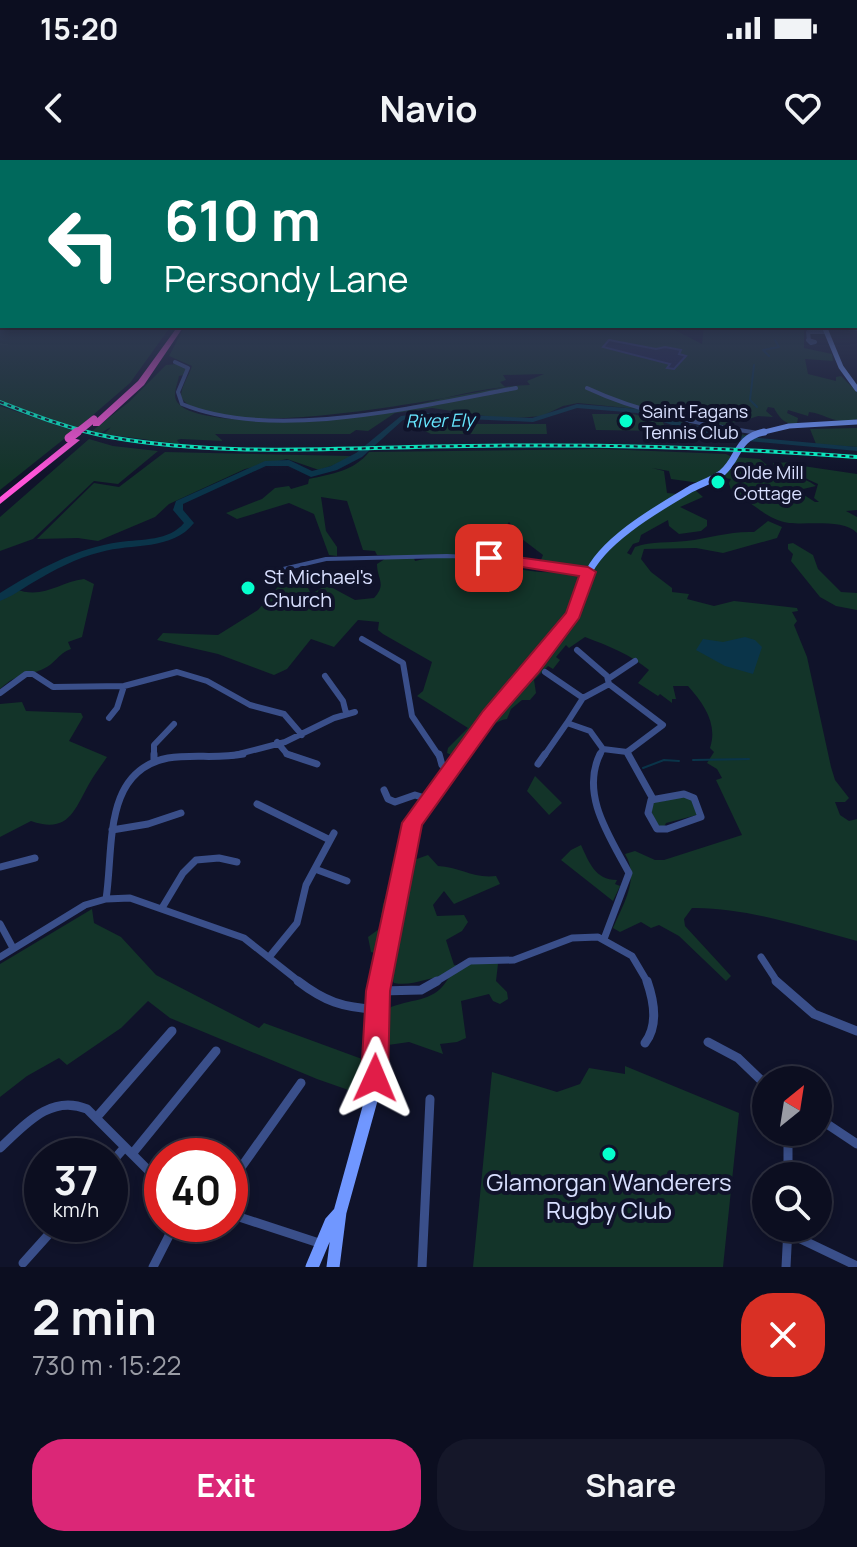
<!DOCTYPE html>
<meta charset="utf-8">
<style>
:root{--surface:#0c0e20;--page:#151729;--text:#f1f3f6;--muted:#9a9ca5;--line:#2c2e3e;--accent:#db2777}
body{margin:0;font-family:Manrope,sans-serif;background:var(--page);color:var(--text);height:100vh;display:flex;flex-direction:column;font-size:30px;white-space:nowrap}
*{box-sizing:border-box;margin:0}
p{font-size:26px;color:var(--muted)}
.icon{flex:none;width:44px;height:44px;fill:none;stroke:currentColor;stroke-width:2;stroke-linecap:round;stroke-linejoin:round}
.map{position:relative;height:1107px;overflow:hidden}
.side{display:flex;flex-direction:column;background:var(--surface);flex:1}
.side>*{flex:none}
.guide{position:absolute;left:0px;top:0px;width:858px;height:168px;box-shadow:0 4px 12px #0003,0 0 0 2px var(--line);background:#00695c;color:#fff;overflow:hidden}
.needle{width:52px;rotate:30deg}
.controls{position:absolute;left:752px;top:906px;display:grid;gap:16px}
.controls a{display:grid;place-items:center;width:80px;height:80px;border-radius:50%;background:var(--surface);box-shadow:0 4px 12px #0003,0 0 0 2px var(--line);font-size:40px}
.speed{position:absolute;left:24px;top:978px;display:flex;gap:16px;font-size:40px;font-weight:700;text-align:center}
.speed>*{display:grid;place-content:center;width:104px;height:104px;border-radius:50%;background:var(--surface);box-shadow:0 4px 12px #0003,0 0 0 2px var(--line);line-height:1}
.speed small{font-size:20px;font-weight:400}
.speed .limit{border:12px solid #d22;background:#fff;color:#111}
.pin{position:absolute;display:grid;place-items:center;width:68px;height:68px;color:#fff;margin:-34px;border-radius:16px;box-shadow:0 4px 12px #0006}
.me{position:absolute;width:88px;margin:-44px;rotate:1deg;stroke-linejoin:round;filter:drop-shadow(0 0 6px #0008)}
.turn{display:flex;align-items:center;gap:28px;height:168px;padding:0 32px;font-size:36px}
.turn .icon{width:104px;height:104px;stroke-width:2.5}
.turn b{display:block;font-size:56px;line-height:68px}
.round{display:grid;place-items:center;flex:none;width:84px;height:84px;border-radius:32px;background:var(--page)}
.overview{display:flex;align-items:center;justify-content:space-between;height:136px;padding:0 32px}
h1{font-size:48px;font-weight:700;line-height:60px}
.button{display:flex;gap:16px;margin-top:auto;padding:16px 32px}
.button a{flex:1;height:92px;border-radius:32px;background:var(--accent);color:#fff;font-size:32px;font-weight:700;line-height:92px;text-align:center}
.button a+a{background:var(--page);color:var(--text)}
.status{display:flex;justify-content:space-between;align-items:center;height:56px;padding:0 40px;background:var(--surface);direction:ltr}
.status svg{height:22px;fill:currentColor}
header{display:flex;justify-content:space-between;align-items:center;height:104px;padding:0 32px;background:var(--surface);font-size:36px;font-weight:700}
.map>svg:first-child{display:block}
.green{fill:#133429;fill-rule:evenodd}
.water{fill:#0a3449}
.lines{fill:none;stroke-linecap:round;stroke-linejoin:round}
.stream{stroke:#0a3449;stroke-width:2}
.river{fill:#0a3449;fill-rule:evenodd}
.building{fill:#1c204b;stroke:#2d3578;stroke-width:2}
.street-far3{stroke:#3a4f8a;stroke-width:4}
.street-far2{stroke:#3a4f8a;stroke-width:6}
.street-far1{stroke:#3a4f8a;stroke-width:7}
.street{stroke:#3a4f8a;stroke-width:9}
.secondary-far4{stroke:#7097ff;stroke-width:5}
.secondary-far3{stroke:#7097ff;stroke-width:7}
.secondary-far2{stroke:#7097ff;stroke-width:8}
.secondary-far1{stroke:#7097ff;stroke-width:11}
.secondary{stroke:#7097ff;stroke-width:13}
.highway{fill:#ff54d9;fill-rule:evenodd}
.rail-casing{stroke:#05ffcd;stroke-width:4}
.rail{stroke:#10132a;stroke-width:2;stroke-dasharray:4;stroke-linecap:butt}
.highway-bridge-far1{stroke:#ff54d9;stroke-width:7}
.highway-bridge{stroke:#ff54d9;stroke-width:9}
.route{fill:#e11d48;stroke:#92132f;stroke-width:2}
.poi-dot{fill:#05ffcd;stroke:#10132a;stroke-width:3}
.labels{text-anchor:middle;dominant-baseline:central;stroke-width:8;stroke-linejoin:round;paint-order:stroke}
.far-poi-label{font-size:18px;fill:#d9e0ff;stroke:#10132a;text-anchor:start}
.far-water-label{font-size:18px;font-style:italic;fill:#67e6ff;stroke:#10132a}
.poi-label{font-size:20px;fill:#d9e0ff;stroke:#10132a;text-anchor:start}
.near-poi-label{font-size:24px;fill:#d9e0ff;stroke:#10132a}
</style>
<div class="status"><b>15:20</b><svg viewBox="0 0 49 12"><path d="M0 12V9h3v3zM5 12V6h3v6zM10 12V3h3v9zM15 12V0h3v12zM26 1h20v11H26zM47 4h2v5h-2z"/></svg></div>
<header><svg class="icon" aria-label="back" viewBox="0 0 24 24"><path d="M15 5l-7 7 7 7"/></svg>Navio<svg class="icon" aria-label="heart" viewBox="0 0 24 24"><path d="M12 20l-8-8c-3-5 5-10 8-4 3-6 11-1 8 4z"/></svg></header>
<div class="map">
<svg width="857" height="1107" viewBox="0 0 857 1107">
<rect width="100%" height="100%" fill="#10132a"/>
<path class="green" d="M 0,159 L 2,166 L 171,166 L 130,223 L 78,268 L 34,255 L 0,241 Z
M 185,166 L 667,166 L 702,184 L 704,167 L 804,166 L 804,188 L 832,194 L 833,201 L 805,199 L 808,214 L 836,221 L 836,217 L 841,216 L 857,232 L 857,259 C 837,266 826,254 809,252 L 808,256 L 788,250 L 787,253 L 798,258 L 797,264 C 784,265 779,257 774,248 L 768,247 L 766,251 L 773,257 L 758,256 L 749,259 L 744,257 L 747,251 L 722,245 L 745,261 L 729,263 L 728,271 L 749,276 L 746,278 L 715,273 L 714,269 L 686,261 L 694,267 L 680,266 L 658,254 L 637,249 L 578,243 L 563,246 L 542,256 L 505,259 L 432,248 L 395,253 L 368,271 L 356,270 L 350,274 L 215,274 L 223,281 L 181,279 L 177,280 L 180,284 L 104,274 L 111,267 L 101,273 L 92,271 L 129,242 L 166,205 L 177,204 L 187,208 L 184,215 L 179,216 C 178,223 173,233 176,240 C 189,270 337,260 367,255 C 421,246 476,226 530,225 L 527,221 L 544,214 L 503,215 L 506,220 L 500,222 L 505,227 C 454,236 210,287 181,237 C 181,226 189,216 192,206 L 169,196 Z
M 0,246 L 74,271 L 0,330 Z
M 592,254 L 633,254 L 663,262 L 666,271 L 596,270 Z
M 462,264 L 546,264 L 547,274 L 431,274 L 423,270 L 427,267 Z
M 857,268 L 857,287 L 816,284 L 810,269 Z
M 89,279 L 113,286 L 158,291 L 118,324 L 94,321 L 33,379 L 0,391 L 0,357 Z
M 603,289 L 726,294 L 730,296 L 730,310 L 735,297 L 760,299 L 769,307 L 754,307 L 738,302 L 736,309 L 743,313 C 764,306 798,313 816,326 L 803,329 L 801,333 L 815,342 L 819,342 L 814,338 L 818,324 L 805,318 L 806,314 L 774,308 L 773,303 L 794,302 L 796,305 L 857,314 L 857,350 L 846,351 L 857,357 L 857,373 C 844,359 808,365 789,363 C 763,359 752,339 732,334 L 729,323 L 731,319 L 721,317 L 700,323 L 671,319 L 669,311 L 652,308 L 664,311 L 667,333 L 678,334 L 694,329 L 703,337 L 680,347 L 707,360 L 707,366 L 701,371 L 679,374 L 669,366 L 668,360 L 641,375 L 639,382 L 633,384 L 627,393 L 631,395 L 635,387 C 652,381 669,383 686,381 C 710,378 730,371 754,372 L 768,361 L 782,367 L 777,378 L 723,393 L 696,388 L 644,389 L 641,399 L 651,412 L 672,428 L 672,432 L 689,434 L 687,439 L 714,446 L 734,441 L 797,448 L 798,451 L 792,452 L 797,461 L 794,465 L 807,497 L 831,607 L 835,620 L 849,638 L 845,642 L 835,642 L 840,655 L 849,661 L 857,659 L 857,781 C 803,767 745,747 692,748 L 684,759 L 685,766 L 731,816 L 726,821 L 679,776 L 659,765 L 651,768 L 641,762 L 620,772 L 613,768 C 623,744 640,719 625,694 L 635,691 L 655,700 L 664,700 L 742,675 L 716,620 L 722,618 L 717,609 L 707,603 L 714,592 L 710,588 C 718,564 704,544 688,526 L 673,526 L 676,539 L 672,539 L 672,543 L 660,534 L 658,536 L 638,523 L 649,510 C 631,495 609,486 585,477 L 569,488 L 566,485 L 556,497 L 560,500 L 553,509 L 548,506 L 534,520 L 536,533 L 530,540 L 522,540 L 511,549 L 507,559 C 485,562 479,591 456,597 L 447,593 L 448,588 L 468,568 L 417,536 L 423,531 L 432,502 L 383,474 L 378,470 L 379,462 L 358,460 L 334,487 L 311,479 L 287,509 L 274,515 L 218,494 L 157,480 L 163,473 L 218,475 L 258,450 L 288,415 L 308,428 L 311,434 L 327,425 L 355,440 L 374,438 C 387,424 377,419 377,404 L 391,395 L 377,395 L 375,391 L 363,390 L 347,341 L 321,337 L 326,371 L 337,387 L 337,396 L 329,395 L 314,354 L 289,343 L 237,359 L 226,353 L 262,339 L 275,328 L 289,326 L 291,329 L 308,324 L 309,319 C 332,314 354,311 369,292 ZM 509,362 L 522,379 L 543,395 L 538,407 L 567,411 C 519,419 466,388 415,401 L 413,395 L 483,397 Z
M 165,292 L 351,296 L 343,302 L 319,310 L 287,299 L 245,309 L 169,344 L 155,357 L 98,381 L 78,378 L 37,379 L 94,323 L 119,327 Z
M 793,383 L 813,395 L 818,409 L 841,432 L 857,433 L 857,450 L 836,446 L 820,437 L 791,401 L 793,394 L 788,389 L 788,384 Z
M 84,419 L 94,424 L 82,477 L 68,482 L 71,489 C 57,494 56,504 41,510 C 21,518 19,512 0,529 L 0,438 L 15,429 C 43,440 59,422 84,419 Z
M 22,542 L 26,551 L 81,553 L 83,557 L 69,581 L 107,597 C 101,606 94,615 89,624 C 74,651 68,674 31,661 L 0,677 L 0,544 Z
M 535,616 L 562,643 L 549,655 L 527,631 Z
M 686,636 L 692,639 L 697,655 L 666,663 L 664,667 L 656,665 L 651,650 L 653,643 Z
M 581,685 C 589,702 595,720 617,720 L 615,724 L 620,726 L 613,741 L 561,700 L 571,690 Z
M 428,695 L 438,706 C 460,707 474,719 496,716 L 500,724 L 454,744 L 444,731 L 433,745 L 437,756 L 464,755 L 468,762 L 462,771 L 446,780 L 454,805 L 465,806 L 490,797 L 498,804 L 496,821 L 507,832 L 508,839 L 500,844 L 493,841 L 489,834 L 461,841 L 466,878 L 457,882 L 440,884 L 443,894 L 409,882 L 381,886 L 381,863 L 391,847 C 415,838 436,842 449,817 C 430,815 415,827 394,823 L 386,810 L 386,796 L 371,792 L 368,777 L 379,769 L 383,744 L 397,706 Z
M 92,749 L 94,763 L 121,777 L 156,815 L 259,868 L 264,863 L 362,899 L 365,859 L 368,868 L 367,909 L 362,910 L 367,911 L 360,945 L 355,947 L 357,933 L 317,919 L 170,858 L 148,841 L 121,868 L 67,905 L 59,898 L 27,916 L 0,937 L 0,804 Z
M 625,906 L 739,953 L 723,1107 L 473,1107 L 492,912 L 557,932 L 580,924 L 589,908 L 625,914 Z"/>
<path class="water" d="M 745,477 L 755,480 L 762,487 L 753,514 L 725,506 L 696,490 L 703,479 L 723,482 Z"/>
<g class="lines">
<path class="stream" d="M 769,196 L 763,190 L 779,187 L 775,180
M 754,205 L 750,240 L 757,247
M 693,600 L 749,599
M 643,608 L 664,600 L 679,601"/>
<path class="river" d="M 577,244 L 638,249 L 686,264 L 748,277 L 857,287 L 857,291 L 748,281 L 681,268 L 637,253 L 577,248 L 533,262 L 424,257 L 403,260 L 362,297 L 337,310 L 311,317 L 288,306 L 266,306 L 183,344 L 183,350 L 194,363 C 172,391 132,383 101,392 C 76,398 54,410 32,423 C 22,429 11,437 0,441 L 0,433 C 37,410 76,388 120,382 C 142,379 169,381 184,363 L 173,350 L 176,341 L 265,301 L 289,300 L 312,311 L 331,306 L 356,293 L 401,256 L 424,253 L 532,258 Z"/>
</g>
<path class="building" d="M 609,180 L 656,189 L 665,187 L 681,190 L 679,194 L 686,196 L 674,209 L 667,208 L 670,204 L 603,187 Z"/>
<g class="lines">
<path class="street-far3" d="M 853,166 L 857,169
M 808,180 L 815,182 L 811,183 Z
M 809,180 L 808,172 L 827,172
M 175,202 L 188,208 L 178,232 L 182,244 C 273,282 420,246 516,228
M 587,228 C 640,253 700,264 758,273
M 279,410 L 326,399 L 447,396 L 491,398 L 588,412"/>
<path class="street-far2" d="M 362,479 L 403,503 L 412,556 L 439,596
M 577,490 L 607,516 L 609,524
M 545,512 L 583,538
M 325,516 L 343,541 L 346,553
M 608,519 L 635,501
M 609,524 L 663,565 L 627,592 L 603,589 L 590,571 L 567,563 L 583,538 Z
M 0,533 L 26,514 L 33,514 L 53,527 L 124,526 L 177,512 L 207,521 L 250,545 L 284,554 L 302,575
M 109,558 L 117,548 L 124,526
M 277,582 L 287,594 L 293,596
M 627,592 L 629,596
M 154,596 L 154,585 L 174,564
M 231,596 L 285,582 L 334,558 L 355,552
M 544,596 L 567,563
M 599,596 L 603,589"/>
<path class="street-far1" d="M 154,594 L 154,601
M 287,594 L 317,604
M 439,594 L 442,605 L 449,610
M 600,594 C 580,635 610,677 629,713 L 604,779
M 628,594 L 653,639
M 538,604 L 545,594
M 384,630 L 388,639 L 395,642 L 415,635 L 428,639
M 684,634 L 694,638 L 701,657 L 667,669 L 657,669 L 648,653 L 651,640 Z
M 257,644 L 330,680
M 112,670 L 148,664 L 181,653
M 0,707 L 35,698
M 315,709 L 347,721
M 106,739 C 114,688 102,611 168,598 C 193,594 218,599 243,594
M 162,748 L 183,713 L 196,700 L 219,698 L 237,702
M 0,764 L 13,788
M 270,796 L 297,763 L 306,725 L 334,673
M 0,797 L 85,745 L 106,739 L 130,738 L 244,778 L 301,823
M 761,797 L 778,823
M 434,823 L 470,801 L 514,800 L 572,778 L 598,777 L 632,796 L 648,823"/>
<path class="street" d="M 298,821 C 324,841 343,848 376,849
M 776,821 L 814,854 L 857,871
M 381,831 L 421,830 L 437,821
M 708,882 L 738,898 L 766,925
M 645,883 C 659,865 654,841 647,821
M 96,958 L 172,871
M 818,958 L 857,984
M 788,972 L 788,1016
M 0,988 C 25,965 50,934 87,949 L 162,1024
M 132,994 L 216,891
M 110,1004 L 125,987
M 230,1023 L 301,923
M 230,1054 L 322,1084
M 788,1073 L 857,1106
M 23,1103 L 58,1064
M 153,1107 L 175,1064
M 422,1107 L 430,939
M 786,1107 L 788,1068"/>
<path class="secondary-far4" d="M 824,166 L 841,207 L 857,229
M 756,274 L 789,266 L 857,262"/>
<path class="secondary-far3" d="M 587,416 C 601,381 657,349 689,330 C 700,324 713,320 722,313 C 740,298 735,278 764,272"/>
<path class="secondary-far2" d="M 461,596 L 573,455 L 587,414"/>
<path class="secondary-far1" d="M 380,823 L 409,674 L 416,657 L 462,594"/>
<path class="secondary" d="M 312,1107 L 331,1062 L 340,1052
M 333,1107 L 340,1052 L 373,933 L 380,821"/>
<path class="highway" d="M 178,166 L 184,166 L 144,225 L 99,266 L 93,266 L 93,262 L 138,221 Z
M 73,278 L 80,280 L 0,344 L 0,337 Z"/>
<defs>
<path id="rail" d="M 0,242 C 36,256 72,270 110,277 C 228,298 349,287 468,286 C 598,284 727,287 857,297"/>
</defs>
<use href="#rail" class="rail-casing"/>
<use href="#rail" class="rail"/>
<path class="highway-bridge-far1" d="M 75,274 L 94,259"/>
<path class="highway-bridge" d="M 69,278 L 77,272"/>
</g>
<linearGradient id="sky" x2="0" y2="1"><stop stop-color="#090a17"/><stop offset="0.51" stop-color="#313955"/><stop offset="1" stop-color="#313955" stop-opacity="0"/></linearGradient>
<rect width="857" height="314" fill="url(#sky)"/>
<path class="route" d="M 489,393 L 588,407 L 596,412 L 579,458 L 538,513 L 496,561 L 422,665 L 390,831 L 388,918 L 384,927 L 375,931 L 365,927 L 361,918 L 366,831 L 402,663 L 483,551 L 566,453 L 579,416 L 484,401 L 484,395 Z"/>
<g class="poi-dot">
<circle cx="626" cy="261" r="8"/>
<circle cx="718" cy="322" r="8"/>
<circle cx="248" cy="428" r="8"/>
<circle cx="609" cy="994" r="8"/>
</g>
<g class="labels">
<g class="far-poi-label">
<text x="642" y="251">Saint Fagans<tspan x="642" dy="21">Tennis Club</tspan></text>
<text x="734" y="312">Olde Mill<tspan x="734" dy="21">Cottage</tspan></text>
</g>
<g class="far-water-label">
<text transform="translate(440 260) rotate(-1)">River Ely</text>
</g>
<g class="poi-label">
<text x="264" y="416">St Michael's<tspan x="264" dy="23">Church</tspan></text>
</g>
<g class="near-poi-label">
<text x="609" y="1021">Glamorgan Wanderers<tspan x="609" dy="28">Rugby Club</tspan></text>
</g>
</g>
</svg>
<div class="controls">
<a><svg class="needle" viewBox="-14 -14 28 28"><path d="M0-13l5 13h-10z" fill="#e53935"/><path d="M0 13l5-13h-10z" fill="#9a9ca5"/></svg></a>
<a><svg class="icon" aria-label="search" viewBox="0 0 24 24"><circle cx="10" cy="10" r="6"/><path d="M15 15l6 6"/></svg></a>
</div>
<div class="speed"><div>37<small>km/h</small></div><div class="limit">40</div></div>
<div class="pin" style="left:489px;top:398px;background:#d93025"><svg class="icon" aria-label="arrive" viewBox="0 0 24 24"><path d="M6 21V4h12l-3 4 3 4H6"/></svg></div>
<svg class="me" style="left:375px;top:918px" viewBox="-20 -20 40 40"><path d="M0-17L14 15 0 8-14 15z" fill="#e11d48" stroke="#fff" stroke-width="4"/></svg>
<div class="guide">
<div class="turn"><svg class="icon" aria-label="left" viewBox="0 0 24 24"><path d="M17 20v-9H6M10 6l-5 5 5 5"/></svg><div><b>610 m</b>Persondy Lane</div></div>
</div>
</div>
<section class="side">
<div class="overview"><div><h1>2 min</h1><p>730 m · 15:22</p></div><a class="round" style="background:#d93025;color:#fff"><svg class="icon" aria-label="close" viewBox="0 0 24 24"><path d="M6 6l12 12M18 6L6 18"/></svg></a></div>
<div class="button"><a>Exit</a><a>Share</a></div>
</section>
